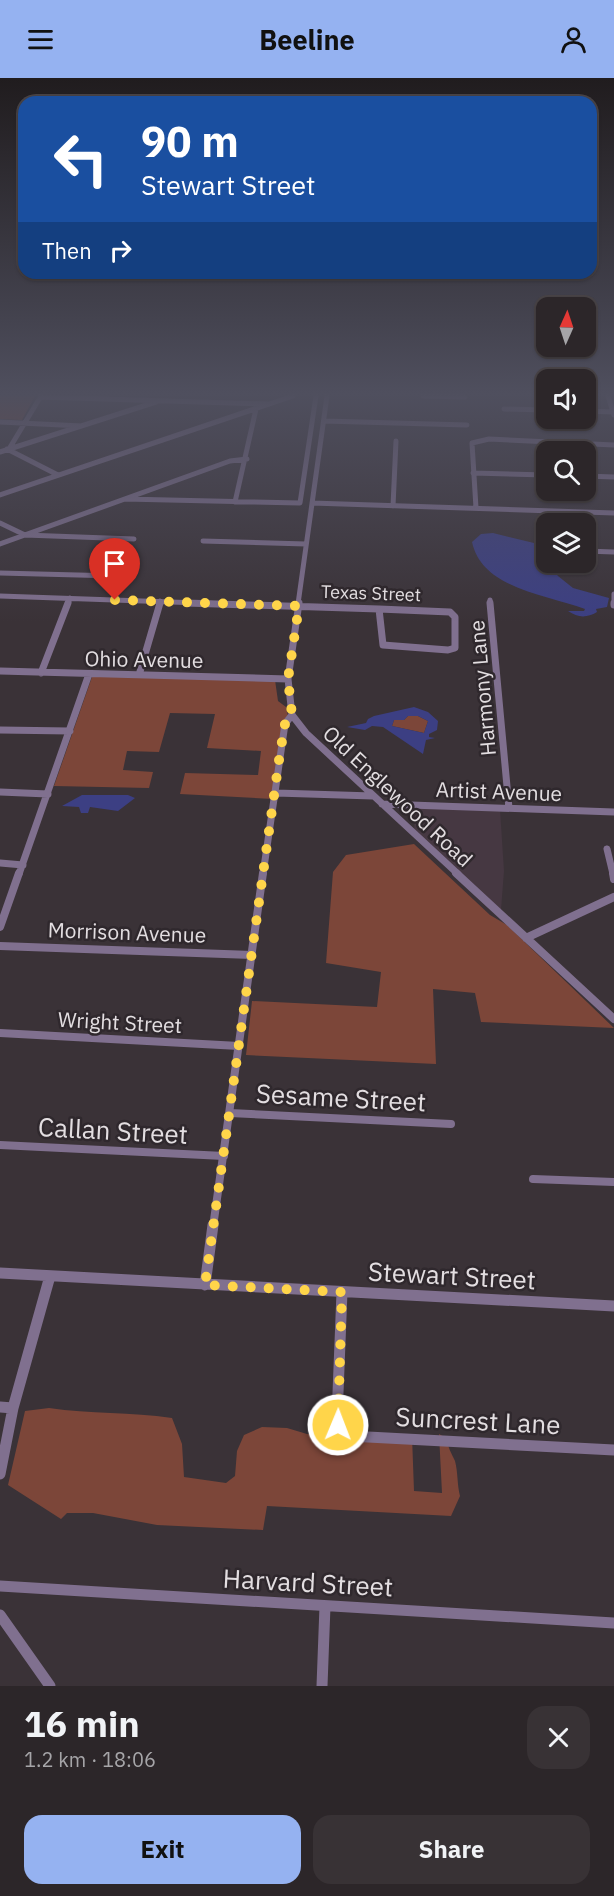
<!DOCTYPE html>
<meta charset="utf-8">
<style>
:root{--surface:#2c2629;--page:#383235;--text:#f1f3f6;--muted:#a6a5a8;--line:#484346;--accent:#95b2f1}
body{margin:0;font-family:"IBM Plex Sans",sans-serif;background:var(--page);color:var(--text);height:100vh;display:flex;flex-direction:column;font-size:22px;white-space:nowrap}
*{box-sizing:border-box;margin:0}
p{font-size:20px;color:var(--muted)}
.icon{flex:none;width:33px;height:33px;fill:none;stroke:currentColor;stroke-width:2;stroke-linecap:round;stroke-linejoin:round}
.map{position:relative;height:1608px;overflow:hidden}
.side{display:flex;flex-direction:column;background:var(--surface);flex:1}
.side>*{flex:none}
.guide{position:absolute;left:18px;top:18px;width:579px;height:183px;border-radius:18px;box-shadow:0 2px 4px #0004,0 0 0 2px var(--line);background:#1a4fa0;color:#fff;overflow:hidden}
.needle{width:39px;rotate:3deg}
.buttons{position:absolute;left:536px;top:219px;display:grid;gap:12px}
.buttons a{display:grid;place-items:center;width:60px;height:60px;border-radius:12px;background:var(--surface);box-shadow:0 2px 4px #0004,0 0 0 2px var(--line);font-size:30px}
.pin{position:absolute;display:grid;place-items:center;width:51px;height:51px;color:#fff;margin:-62px -26px;border-radius:50% 50% 50% 0;rotate:-45deg;box-shadow:0 0 6px #0007}
.pin .icon{rotate:45deg}
.me{position:absolute;width:66px;margin:-33px;rotate:1deg;stroke-linejoin:round;filter:drop-shadow(0 0 4px #0008)}
.turn{display:flex;align-items:center;gap:21px;height:126px;padding:0 24px;font-size:27px}
.turn .icon{width:78px;height:78px;stroke-width:2.5}
.turn b{display:block;font-size:42px;line-height:51px}
.then{display:flex;align-items:center;height:57px;padding:0 24px;background:#0003;gap:12px;font-size:22px}
.round{display:grid;place-items:center;flex:none;width:63px;height:63px;border-radius:18px;background:var(--page)}
.summary{display:flex;align-items:center;justify-content:space-between;height:102px;padding:0 24px}
h1{font-size:36px;font-weight:700;line-height:45px}
.button{display:flex;gap:12px;margin-top:auto;padding:12px 24px}
.button a{flex:1;height:69px;border-radius:18px;background:var(--accent);color:#111;font-size:24px;font-weight:700;line-height:69px;text-align:center}
.button a+a{background:var(--page);color:var(--text)}
header{display:flex;justify-content:space-between;align-items:center;height:78px;padding:0 24px;background:var(--accent);color:#111;font-size:27px;font-weight:700}
.map>svg:first-child{display:block}
.built{fill:#463842}
.green{fill:#7c4639}
.water{fill:#3c3f83;fill-rule:evenodd}
.lines{fill:none;stroke-linecap:round;stroke-linejoin:round}
.minor-far3{stroke:#80708f;stroke-width:5}
.minor-far2{stroke:#80708f;stroke-width:7}
.minor-far1{stroke:#80708f;stroke-width:8}
.minor{stroke:#80708f;stroke-width:11}
.route{stroke:#ffd54a;stroke-width:10;stroke-dasharray:0 18}
.labels{text-anchor:middle;dominant-baseline:central;stroke-width:5;stroke-linejoin:round;paint-order:stroke}
.far-street-label{font-size:18px;fill:#e3dee1;stroke:#2f282d}
.street-label{font-size:21px;fill:#e3dee1;stroke:#2f282d}
.near-street-label{font-size:26px;fill:#e3dee1;stroke:#2f282d}
</style>
<header><svg class="icon" aria-label="menu" viewBox="0 0 24 24"><path d="M4 6h16M4 12h16M4 18h16"/></svg>Beeline<svg class="icon" aria-label="person" viewBox="0 0 24 24"><circle cx="12" cy="8" r="4"/><path d="M4 21q1-7 8-7t8 7"/></svg></header>
<div class="map">
<svg width="614" height="1608" viewBox="0 0 614 1608">
<rect width="100%" height="100%" fill="#3a3237"/>
<path class="built" d="M 416,728 L 500,731 L 504,793 L 501,832 L 414,752 Z"/>
<path class="green" d="M 0,318 L 35,318 L 22,342 L 0,341 Z
M 96,595 L 275,602 L 278,623 L 286,629 L 288,638 L 273,721 L 180,716 L 185,695 L 258,697 L 261,673 L 207,670 L 215,636 L 170,635 L 159,674 L 127,673 L 123,692 L 153,694 L 149,710 L 54,708 L 92,599 Z
M 408,638 L 418,638 L 428,643 L 424,655 L 392,648 L 394,642 L 404,642 Z
M 414,766 L 490,837 L 507,847 L 614,950 L 481,944 L 475,915 L 433,911 L 436,986 L 246,977 L 252,923 L 377,929 L 381,894 L 326,885 L 333,794 L 346,777 Z
M 49,1330 C 90,1336 131,1334 172,1340 L 182,1366 L 184,1399 L 226,1405 L 235,1398 L 237,1373 L 244,1357 L 262,1349 L 287,1350 L 307,1356 L 412,1358 L 414,1413 L 442,1415 L 439,1356 L 446,1360 C 448,1369 451,1375 455,1383 C 458,1394 457,1407 460,1418 L 451,1438 L 267,1428 L 263,1452 L 157,1447 L 93,1435 L 67,1435 L 61,1441 L 8,1407 L 25,1333 Z"/>
<path class="water" d="M 493,455 L 534,465 L 542,473 L 546,484 L 558,498 L 573,510 L 609,520 L 607,529 L 596,531 L 597,534 C 587,540 578,540 568,533 L 584,533 L 585,531 C 547,517 482,511 472,464 L 481,456 Z
M 414,629 L 428,634 L 438,643 L 437,652 L 429,656 L 429,659 L 435,660 L 426,662 L 423,676 L 383,649 L 372,648 L 365,652 L 347,649 L 366,645 L 368,641 L 374,638 ZM 408,638 L 418,638 L 428,643 L 424,655 L 392,648 L 394,642 L 404,642 Z
M 82,717 L 128,717 L 135,720 L 118,733 L 90,729 L 88,735 L 81,735 L 79,729 L 62,728 Z"/>
<g class="lines">
<path class="minor-far3" d="M 423,318 L 465,319
M 608,318 L 614,337
M 40,319 L 268,326
M 504,331 L 546,332
M 585,333 L 614,334
M 324,343 L 467,347
M 0,344 L 82,348
M 7,371 L 58,397
M 9,371 L 41,318
M 0,374 L 156,324
M 473,395 L 546,397
M 585,398 L 614,399
M 0,417 L 293,318
M 125,421 L 300,425 L 316,318
M 235,424 L 256,331
M 312,425 L 614,435
M 393,428 L 396,363
M 476,430 L 472,365 L 489,361 L 614,367
M 0,445 L 25,457 L 134,461
M 203,463 L 306,466
M 0,466 L 230,383 L 247,381
M 585,473 L 614,474
M 0,495 L 117,498
M 614,516 L 614,526
M 0,518 L 228,526
M 490,522 L 490,526
M 68,526 L 70,520
M 159,526 L 160,523
M 298,526 L 327,318"/>
<path class="minor-far2" d="M 186,525 L 379,531
M 299,525 L 288,601 L 292,637 L 306,655 L 458,796
M 490,525 L 509,730
M 614,525 L 614,527
M 379,531 L 450,534 L 455,539 L 455,570 L 448,572 L 383,567 Z
M 0,593 L 288,601
M 41,595 L 68,525
M 139,597 L 160,525
M 0,652 L 70,653
M 0,714 L 48,716
M 276,715 L 373,718
M 382,726 L 614,734
M 607,771 L 613,796
M 0,785 L 23,787
M 19,796 L 89,596
M 263,796 L 285,646 L 292,637"/>
<path class="minor-far1" d="M 456,795 L 614,941
M 613,795 L 614,801
M 0,849 L 19,795
M 526,860 L 614,819
M 0,868 L 252,877
M 0,955 L 239,968
M 230,1035 L 451,1046
M 0,1067 L 224,1078
M 533,1101 L 614,1104
M 213,1149 L 263,795"/>
<path class="minor" d="M 0,1195 L 614,1228
M 205,1207 L 213,1147
M 342,1214 L 337,1340 L 341,1353 L 349,1358 L 614,1372
M 0,1329 L 13,1330
M 0,1396 L 13,1330 L 50,1198
M 0,1508 L 614,1545
M 0,1537 L 50,1608
M 322,1608 L 325,1528"/>
</g>
<linearGradient id="sky" x2="0" y2="1"><stop stop-color="#201c1e"/><stop offset="0.58" stop-color="#4f4f5e"/><stop offset="1" stop-color="#4f4f5e" stop-opacity="0"/></linearGradient>
<rect width="614" height="544" fill="url(#sky)"/>
<g class="lines">
<path class="route" d="M 115,522 L 299,528 L 288,601 L 292,637 L 285,646 L 280,675 L 205,1207 L 342,1214 L 338,1347"/>
</g>
<g class="labels">
<g class="far-street-label">
<text transform="translate(371 515) rotate(2)">Texas Street</text>
</g>
<g class="street-label">
<text transform="translate(144 581) rotate(1)">Ohio Avenue</text>
<text transform="translate(482 610) rotate(-95)">Harmony Lane</text>
<text transform="translate(499 713) rotate(2)">Artist Avenue</text>
<text transform="translate(398 718) rotate(43)">Old Englewood Road</text>
<text transform="translate(127 854) rotate(2)">Morrison Avenue</text>
<text transform="translate(120 944) rotate(3)">Wright Street</text>
</g>
<g class="near-street-label">
<text transform="translate(341 1019) rotate(3)">Sesame Street</text>
<text transform="translate(113 1052) rotate(3)">Callan Street</text>
<text transform="translate(452 1197) rotate(3)">Stewart Street</text>
<text transform="translate(478 1342) rotate(3)">Suncrest Lane</text>
<text transform="translate(308 1504) rotate(3)">Harvard Street</text>
</g>
</g>
</svg>
<div class="buttons">
<a><svg class="needle" viewBox="-14 -14 28 28"><path d="M0-13l5 13h-10z" fill="#e53935"/><path d="M0 13l5-13h-10z" fill="#a6a5a8"/></svg></a>
<a><svg class="icon" aria-label="sound" viewBox="0 0 24 24"><path d="M4 9h4l5-4v14l-5-4H4zM17 9q2 3 0 6"/></svg></a>
<a><svg class="icon" aria-label="search" viewBox="0 0 24 24"><circle cx="10" cy="10" r="6"/><path d="M15 15l6 6"/></svg></a>
<a><svg class="icon" aria-label="layers" viewBox="0 0 24 24"><path d="M12 4l9 5-9 5-9-5zM3 14l9 5 9-5"/></svg></a>
</div>
<div class="pin" style="left:115px;top:522px;background:#d93025"><svg class="icon" aria-label="arrive" viewBox="0 0 24 24"><path d="M6 21V4h12l-3 4 3 4H6"/></svg></div>
<svg class="me" style="left:338px;top:1347px" viewBox="-20 -20 40 40"><circle r="17" fill="#ffd54a" stroke="#fff" stroke-width="3"/><path d="M0-11L8 9 0 5-8 9z" fill="#fff"/></svg>
<div class="guide">
<div class="turn"><svg class="icon" aria-label="left" viewBox="0 0 24 24"><path d="M17 20v-9H6M10 6l-5 5 5 5"/></svg><div><b>90 m</b>Stewart Street</div></div>
<div class="then">Then<svg class="icon" aria-label="right" viewBox="0 0 24 24"><path d="M7 20v-9h11M14 6l5 5-5 5"/></svg></div>
</div>
</div>
<section class="side">
<div class="summary"><div><h1>16 min</h1><p>1.2 km · 18:06</p></div><a class="round"><svg class="icon" aria-label="close" viewBox="0 0 24 24"><path d="M6 6l12 12M18 6L6 18"/></svg></a></div>
<div class="button"><a>Exit</a><a>Share</a></div>
</section>
